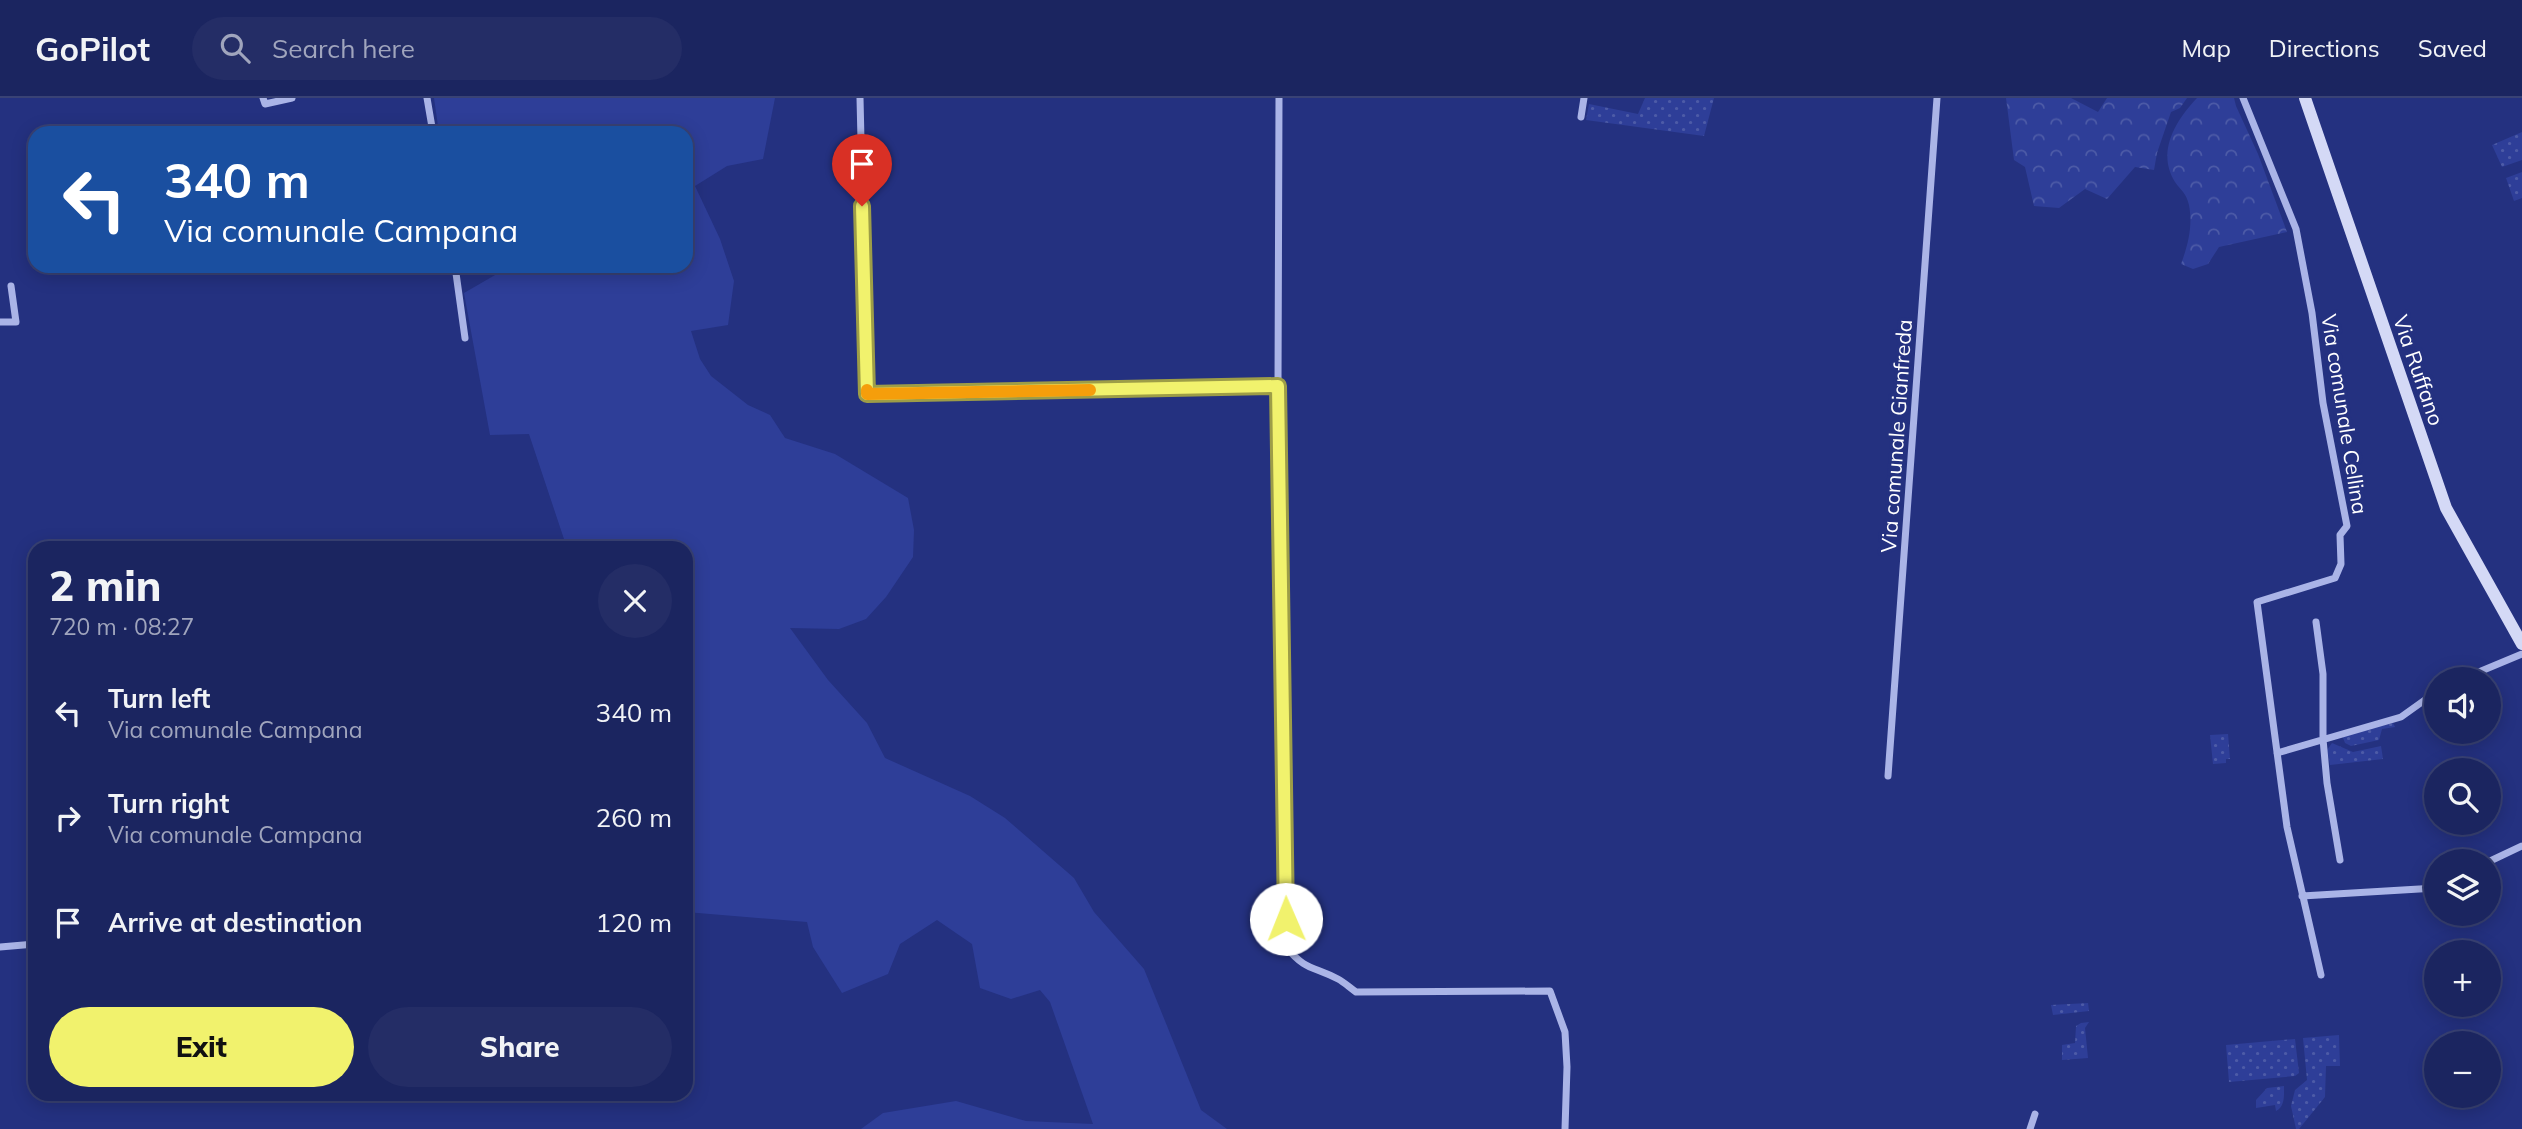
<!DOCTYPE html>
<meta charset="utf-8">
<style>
:root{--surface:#1b2560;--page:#242d66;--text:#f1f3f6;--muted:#a0a5bd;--line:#394275;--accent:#f1f26d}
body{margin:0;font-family:Mulish,sans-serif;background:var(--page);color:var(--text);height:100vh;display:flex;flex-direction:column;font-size:26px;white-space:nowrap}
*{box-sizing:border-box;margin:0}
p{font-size:23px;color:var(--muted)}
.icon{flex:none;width:38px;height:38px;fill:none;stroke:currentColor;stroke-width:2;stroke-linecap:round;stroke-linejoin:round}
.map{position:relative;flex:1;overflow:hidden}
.drawer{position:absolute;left:28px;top:443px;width:665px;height:560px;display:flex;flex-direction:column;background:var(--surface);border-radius:21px;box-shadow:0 4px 18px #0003,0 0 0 2px var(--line)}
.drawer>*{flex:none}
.banner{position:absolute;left:28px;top:28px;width:665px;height:147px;border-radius:21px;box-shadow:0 4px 18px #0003,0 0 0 2px var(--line);background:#1a4fa0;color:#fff;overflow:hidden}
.fabs{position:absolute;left:2424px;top:569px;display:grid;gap:14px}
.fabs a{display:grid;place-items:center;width:77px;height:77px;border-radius:50%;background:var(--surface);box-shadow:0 4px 18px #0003,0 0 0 2px var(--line);font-size:35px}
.pin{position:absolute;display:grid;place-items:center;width:60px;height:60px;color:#fff;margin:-72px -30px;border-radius:50% 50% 50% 0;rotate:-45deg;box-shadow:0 0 7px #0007}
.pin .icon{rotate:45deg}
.me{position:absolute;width:77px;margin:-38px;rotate:359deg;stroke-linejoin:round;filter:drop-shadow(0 0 5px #0008)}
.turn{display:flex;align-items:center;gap:24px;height:147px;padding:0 21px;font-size:32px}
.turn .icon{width:91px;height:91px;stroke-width:2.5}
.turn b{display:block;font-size:49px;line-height:60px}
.round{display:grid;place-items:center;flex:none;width:74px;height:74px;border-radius:37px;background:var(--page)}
.overview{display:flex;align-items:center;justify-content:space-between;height:119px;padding:0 21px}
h1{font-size:42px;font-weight:800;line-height:52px}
.button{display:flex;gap:14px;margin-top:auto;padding:14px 21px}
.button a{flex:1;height:80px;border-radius:42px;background:var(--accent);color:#111;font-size:28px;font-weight:800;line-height:80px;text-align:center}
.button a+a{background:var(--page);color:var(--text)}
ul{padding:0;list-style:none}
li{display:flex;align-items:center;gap:21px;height:105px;padding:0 21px}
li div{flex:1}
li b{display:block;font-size:26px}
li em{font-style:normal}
header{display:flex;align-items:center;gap:42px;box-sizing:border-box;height:98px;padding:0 35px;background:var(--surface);border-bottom:2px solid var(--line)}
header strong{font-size:33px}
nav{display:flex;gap:38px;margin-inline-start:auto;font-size:24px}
.search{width:490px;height:63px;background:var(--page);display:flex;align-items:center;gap:18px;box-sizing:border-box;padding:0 24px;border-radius:38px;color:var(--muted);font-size:26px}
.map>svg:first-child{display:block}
.grass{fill:#2e3e98}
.forest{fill:url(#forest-crowns)}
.park{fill:url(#park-dots)}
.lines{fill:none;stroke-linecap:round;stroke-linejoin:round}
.street{stroke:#aab4e7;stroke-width:7}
.secondary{stroke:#d4d9f6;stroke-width:12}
.route-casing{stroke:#9d9d47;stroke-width:18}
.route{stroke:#f1f26d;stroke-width:12}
.slow{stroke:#f59e0b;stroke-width:12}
.labels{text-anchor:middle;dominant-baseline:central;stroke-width:7;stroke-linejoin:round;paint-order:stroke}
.street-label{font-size:21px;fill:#fff;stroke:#243180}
</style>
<header>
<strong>GoPilot</strong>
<div class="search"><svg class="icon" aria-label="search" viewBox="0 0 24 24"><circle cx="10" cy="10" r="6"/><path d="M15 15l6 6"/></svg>Search here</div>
<nav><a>Map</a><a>Directions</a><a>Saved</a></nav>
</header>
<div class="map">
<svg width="2522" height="1031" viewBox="0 0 2522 1031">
<defs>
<pattern id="forest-crowns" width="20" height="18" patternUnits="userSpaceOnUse" patternTransform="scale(1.75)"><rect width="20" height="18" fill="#2e3e98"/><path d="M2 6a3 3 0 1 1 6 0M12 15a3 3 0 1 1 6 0" fill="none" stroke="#4d5ba7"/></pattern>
<pattern id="park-dots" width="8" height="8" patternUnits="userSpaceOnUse" patternTransform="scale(1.75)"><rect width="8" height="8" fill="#2e3e98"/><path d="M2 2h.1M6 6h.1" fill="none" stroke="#4d5ba7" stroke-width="1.8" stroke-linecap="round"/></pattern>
</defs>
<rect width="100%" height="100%" fill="#243180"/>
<path class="grass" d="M 434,0 L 775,0 L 763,61 L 727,68 L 695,88 L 720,141 L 734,183 L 728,227 L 691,233 L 700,261 L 711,278 L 748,307 L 770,317 L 785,340 L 835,356 L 908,400 L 914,432 L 913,459 L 886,499 L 866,521 L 839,531 L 790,530 L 828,582 L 867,625 L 885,660 L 970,698 L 1005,720 L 1074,780 L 1094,814 L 1144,871 L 1201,1012 L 1227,1031 L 861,1031 L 883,1015 L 956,1003 L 1026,1023 L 1093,1026 L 1050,904 L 1040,892 L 1011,901 L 980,890 L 972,846 L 937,822 L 900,846 L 888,876 L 842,895 L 813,849 L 807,824 L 686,814 L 686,450 L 567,450 L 529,336 L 490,337 L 464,195 L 502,173 L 501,168 L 686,168 L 686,35 L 439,35 Z"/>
<path class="forest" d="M 2006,0 L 2071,0 L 2098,14 L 2107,0 L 2187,0 L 2180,10 L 2171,14 L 2157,55 L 2154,72 L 2135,69 L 2107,101 L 2085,91 L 2059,110 L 2034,108 L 2025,69 L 2014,62 Z
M 2197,0 L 2234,0 L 2236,8 L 2258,56 L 2287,134 L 2219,149 L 2208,166 L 2193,171 L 2181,166 C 2188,147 2193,128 2189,107 C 2186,94 2181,93 2175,84 C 2156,54 2176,22 2197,0 Z"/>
<path class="park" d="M 1645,0 L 1714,0 L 1704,38 L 1586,22 L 1589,6 L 1638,16 Z
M 2522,34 L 2522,62 L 2502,69 L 2492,47 Z
M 2522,74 L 2522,100 L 2514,103 L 2506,80 Z
M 2393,625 L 2395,629 L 2382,631 L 2379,642 L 2351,648 L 2345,645 L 2342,637 Z
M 2228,636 L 2230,661 L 2226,661 L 2226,665 L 2213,666 L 2210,637 Z
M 2332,645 L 2353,654 L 2381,648 L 2383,661 L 2330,667 L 2327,652 Z
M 2088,905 L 2089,913 L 2053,917 L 2051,907 Z
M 2089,924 L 2085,930 L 2088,960 L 2062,962 L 2062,947 L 2075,945 L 2076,928 L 2081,925 Z
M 2339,937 L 2340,968 L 2326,968 L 2325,999 L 2299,1031 L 2296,1031 L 2291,1008 L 2295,992 L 2307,982 L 2303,940 Z
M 2295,941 L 2299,975 L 2295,978 L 2229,984 L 2226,947 Z
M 2284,988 C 2284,998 2285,1008 2276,1013 L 2275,1007 L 2256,1010 L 2256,1002 L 2267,990 Z"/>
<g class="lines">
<path class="street" d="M 263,0 L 265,6 L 292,0
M 427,0 L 433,35
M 860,0 L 867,296 L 1278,288
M 1279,0 L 1278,288 L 1286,849 C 1306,873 1313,868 1338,881 C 1344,884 1350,890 1356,894 L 1550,893 L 1565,934 L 1567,969 L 1565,1031
M 2243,0 L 2296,131 L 2312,215 L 2323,305 L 2347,428 L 2340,437 L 2341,466 L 2335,480 L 2257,504 L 2287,729 L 2321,877
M 1581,19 L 1584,0
M 455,168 L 465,240
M 0,224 L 16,224 L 11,188
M 2316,524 L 2323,576 L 2323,641 L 2327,685 L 2340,762
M 2462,581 L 2522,556
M 2277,655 L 2401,619 L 2436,594
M 1888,678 L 1937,0
M 2488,764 L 2522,748
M 2302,798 L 2436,790
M 0,849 L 35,846
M 2030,1031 L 2035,1016"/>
<path class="secondary" d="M 2305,0 L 2446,410 L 2522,546"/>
</g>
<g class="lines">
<defs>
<path id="route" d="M 862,108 L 867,296 L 1278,288 L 1286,821"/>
</defs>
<use href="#route" class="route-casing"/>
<use href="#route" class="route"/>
<path class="slow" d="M 867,292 L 867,296 L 1090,292"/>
</g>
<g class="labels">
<g class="street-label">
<text transform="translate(2419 272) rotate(71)">Via Ruffano</text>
<text transform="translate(2345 316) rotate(81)">Via comunale Cellina</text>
<text transform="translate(1896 338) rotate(-86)">Via comunale Gianfreda</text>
</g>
</g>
</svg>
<div class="fabs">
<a><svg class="icon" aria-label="sound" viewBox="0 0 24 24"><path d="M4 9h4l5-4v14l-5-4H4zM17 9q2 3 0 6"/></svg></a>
<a><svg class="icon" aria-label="search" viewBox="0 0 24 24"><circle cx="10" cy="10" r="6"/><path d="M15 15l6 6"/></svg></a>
<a><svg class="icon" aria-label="layers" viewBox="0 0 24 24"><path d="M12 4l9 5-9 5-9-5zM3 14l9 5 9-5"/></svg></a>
<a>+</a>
<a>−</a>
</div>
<div class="pin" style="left:862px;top:108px;background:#d93025"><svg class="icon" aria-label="arrive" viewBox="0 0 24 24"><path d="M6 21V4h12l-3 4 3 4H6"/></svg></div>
<svg class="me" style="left:1286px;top:821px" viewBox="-20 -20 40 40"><circle r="19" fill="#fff"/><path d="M0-13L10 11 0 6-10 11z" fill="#f1f26d"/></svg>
<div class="banner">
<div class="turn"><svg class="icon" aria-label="left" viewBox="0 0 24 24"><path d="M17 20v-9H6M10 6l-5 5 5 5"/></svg><div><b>340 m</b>Via comunale Campana</div></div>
</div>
<section class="drawer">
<div class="overview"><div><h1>2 min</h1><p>720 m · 08:27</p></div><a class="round"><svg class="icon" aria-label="close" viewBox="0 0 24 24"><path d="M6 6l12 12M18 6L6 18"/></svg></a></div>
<ul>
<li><svg class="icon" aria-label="left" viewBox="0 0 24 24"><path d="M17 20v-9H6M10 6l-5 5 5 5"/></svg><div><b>Turn left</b><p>Via comunale Campana</p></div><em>340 m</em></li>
<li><svg class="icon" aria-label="right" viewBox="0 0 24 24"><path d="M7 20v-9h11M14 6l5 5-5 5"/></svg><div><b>Turn right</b><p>Via comunale Campana</p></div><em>260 m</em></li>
<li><svg class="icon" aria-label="arrive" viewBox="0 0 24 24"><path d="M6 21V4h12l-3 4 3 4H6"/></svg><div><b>Arrive at destination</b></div><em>120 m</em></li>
</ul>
<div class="button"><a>Exit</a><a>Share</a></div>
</section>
</div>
